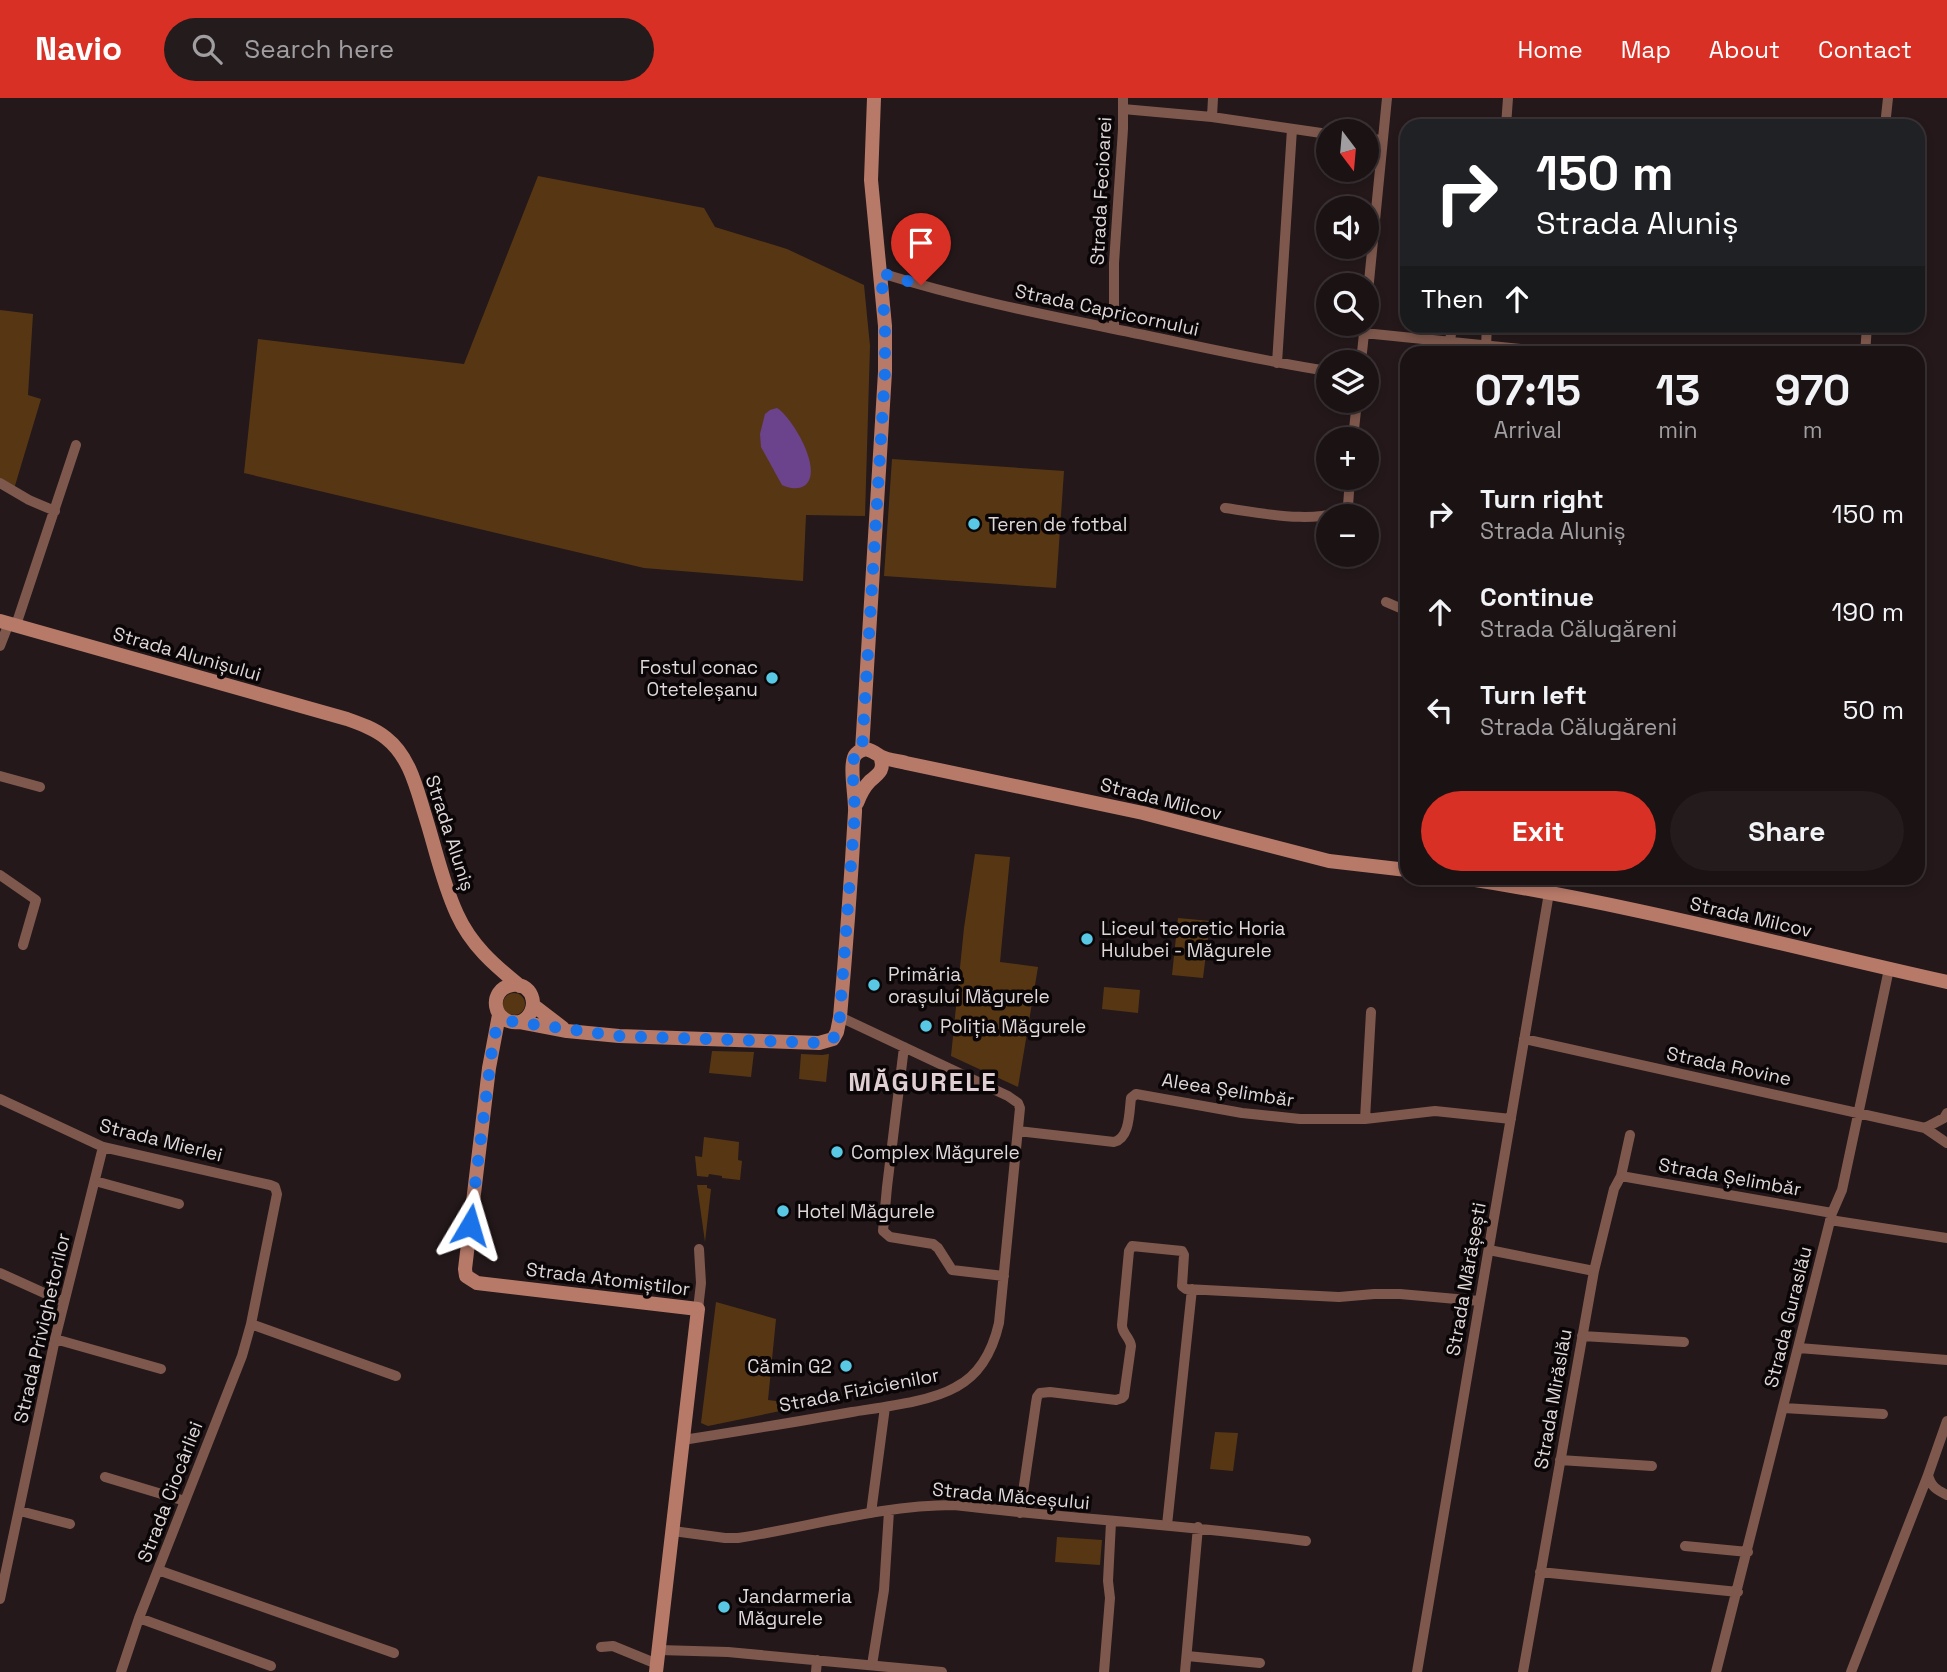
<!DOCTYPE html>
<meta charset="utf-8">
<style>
:root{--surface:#1b1214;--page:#241b1d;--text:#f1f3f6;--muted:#a09ea0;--line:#393234;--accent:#d93025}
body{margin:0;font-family:"Space Grotesk",sans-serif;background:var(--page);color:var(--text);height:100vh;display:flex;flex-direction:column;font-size:26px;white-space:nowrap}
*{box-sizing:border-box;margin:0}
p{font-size:23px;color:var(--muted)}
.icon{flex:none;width:38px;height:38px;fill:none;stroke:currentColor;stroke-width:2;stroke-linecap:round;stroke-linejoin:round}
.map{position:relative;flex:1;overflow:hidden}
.sheet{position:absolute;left:1400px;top:248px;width:525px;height:539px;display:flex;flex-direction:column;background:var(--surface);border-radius:21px;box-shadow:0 4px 10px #0003,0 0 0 2px var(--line)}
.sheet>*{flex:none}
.guide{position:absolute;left:1400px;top:21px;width:525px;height:214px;border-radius:21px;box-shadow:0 4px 10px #0003,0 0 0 2px var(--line);background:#202124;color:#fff;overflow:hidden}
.needle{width:46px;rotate:164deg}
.fabs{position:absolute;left:1316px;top:21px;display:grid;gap:14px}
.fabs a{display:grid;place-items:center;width:63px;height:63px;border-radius:50%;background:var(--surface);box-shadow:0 4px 10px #0003,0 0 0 2px var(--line);font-size:35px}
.pin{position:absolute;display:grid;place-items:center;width:60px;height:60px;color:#fff;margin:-72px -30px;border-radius:50% 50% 50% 0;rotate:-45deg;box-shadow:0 0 7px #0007}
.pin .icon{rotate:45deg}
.me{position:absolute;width:77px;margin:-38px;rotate:7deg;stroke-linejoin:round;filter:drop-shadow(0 0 5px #0008)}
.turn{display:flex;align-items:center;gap:24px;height:147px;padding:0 21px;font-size:32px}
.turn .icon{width:91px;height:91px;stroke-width:2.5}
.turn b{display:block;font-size:49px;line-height:60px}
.then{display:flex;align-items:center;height:66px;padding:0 21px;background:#0003;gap:14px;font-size:26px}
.eta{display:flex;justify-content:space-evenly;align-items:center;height:119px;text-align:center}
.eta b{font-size:42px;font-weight:700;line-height:49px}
.button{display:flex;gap:14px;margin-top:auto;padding:14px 21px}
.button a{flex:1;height:80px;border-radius:42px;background:var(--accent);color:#fff;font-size:28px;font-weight:700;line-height:80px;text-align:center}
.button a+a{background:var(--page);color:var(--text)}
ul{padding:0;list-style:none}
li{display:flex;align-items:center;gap:21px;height:98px;padding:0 21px}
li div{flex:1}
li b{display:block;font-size:26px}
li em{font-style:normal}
header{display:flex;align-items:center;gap:42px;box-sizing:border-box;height:98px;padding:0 35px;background:var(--accent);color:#fff}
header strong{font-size:33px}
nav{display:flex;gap:38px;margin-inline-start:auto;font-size:24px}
.search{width:490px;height:63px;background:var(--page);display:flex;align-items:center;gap:18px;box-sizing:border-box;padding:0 24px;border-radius:38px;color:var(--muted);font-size:26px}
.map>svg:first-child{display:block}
.green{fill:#573713}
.water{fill:#6a438c}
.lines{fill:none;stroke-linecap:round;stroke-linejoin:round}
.street{stroke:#7e584d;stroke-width:10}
.secondary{stroke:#b77a69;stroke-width:14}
.route{stroke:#1a73e8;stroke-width:12;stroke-dasharray:0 21.6}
.poi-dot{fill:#59c8e4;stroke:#0a0506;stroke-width:2.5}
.labels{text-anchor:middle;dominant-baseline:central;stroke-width:7;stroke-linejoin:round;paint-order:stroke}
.street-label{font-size:19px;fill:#dfd7d8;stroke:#0a0506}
.poi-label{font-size:19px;fill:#dfd7d8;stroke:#0a0506;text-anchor:start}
.district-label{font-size:26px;font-weight:bold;letter-spacing:2px;fill:#e0cfd2;stroke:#0a0506}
</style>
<header>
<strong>Navio</strong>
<div class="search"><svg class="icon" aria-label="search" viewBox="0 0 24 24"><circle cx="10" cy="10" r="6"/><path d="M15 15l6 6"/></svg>Search here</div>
<nav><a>Home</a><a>Map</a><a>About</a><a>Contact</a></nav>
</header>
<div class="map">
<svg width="1947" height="1574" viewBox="0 0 1947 1574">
<rect width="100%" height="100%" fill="#24181a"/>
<path class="green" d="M 538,78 L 704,110 L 715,129 L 787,151 L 864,187 L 870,248 L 865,418 L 806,417 L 803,483 L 644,470 L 244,375 L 258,241 L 464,266 Z
M 0,212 L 33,216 L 28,297 L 41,301 L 14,391 L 0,381 Z
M 892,361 L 1064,373 L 1056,490 L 884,478 Z
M 975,756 L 1010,759 L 1000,864 L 1038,869 L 1018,989 L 951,958 L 964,830 Z
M 1178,820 L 1210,823 L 1203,880 L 1172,877 Z
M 1104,889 L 1140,892 L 1138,915 L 1102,911 Z
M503 906a11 11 0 1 1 22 0a11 11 0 1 1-22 0Z
M 712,953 L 754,954 L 751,979 L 709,975 Z
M 801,956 L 822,957 L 829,956 L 826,984 L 799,981 Z
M 704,1039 L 739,1044 L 738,1062 L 742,1063 L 740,1082 L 722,1080 L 722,1078 L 709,1076 L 708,1079 L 697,1078 L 695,1058 L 702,1059 Z
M 697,1087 L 707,1087 L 707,1090 L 711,1091 L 705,1144 Z
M 716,1204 L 776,1221 L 768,1302 L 792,1305 L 790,1311 L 708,1328 L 701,1325 Z
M 1215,1334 L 1238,1335 L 1233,1373 L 1210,1371 Z
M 1057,1439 L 1102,1442 L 1100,1467 L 1055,1464 Z"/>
<path class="water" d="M 777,310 C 792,319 825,374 804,388 C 797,392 788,390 782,387 L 761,349 L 760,336 L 765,316 L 770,312 Z"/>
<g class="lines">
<path class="street" d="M 1123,11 L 1212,19 L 1328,36
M 1212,19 L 1213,0
M 1506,28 L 1508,0
M 1885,28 L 1888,0
M 1367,42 L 1383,41
M 881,175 C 957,199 1035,215 1114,231 C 1185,245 1256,262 1328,273
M 1367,204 L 1387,0
M 1114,231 L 1114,165 L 1123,31 L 1123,0
M 1364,235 L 1569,256
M 1450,244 L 1452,228
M 1486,248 L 1487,228
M 1865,256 L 1867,228
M 1361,264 L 1365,226
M 1277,265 L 1292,31
M 1353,341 L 1357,303
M 0,385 L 29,402 L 55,413
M 1225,410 C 1255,414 1325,429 1348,408 L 1350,380
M 1386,504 L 1407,513
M 16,527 L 76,347
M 0,548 L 9,525
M 0,678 L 40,689
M 0,777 L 36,802 L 23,847
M 1524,941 L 1925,1030 L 1947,1045
M 904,949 L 887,1089 L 883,1133 L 890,1139 L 933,1146 L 938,1150 L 952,1172 L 1004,1178
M 0,1001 L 103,1049 L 270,1087 L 275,1089 L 277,1096 L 251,1226 L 242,1258 L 139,1520 L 121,1574
M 1365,1021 L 1371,914
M 1925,1030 L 1944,1020 L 1947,1015
M 1018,1033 L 1114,1044 C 1130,1040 1129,1015 1131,1000 L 1136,996 L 1242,1015 L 1300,1021 L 1365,1021 L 1435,1013 L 1511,1021
M 1621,1078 L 1832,1115
M 95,1083 L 179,1106
M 1830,1122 L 1947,1140
M 1489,1152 L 1594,1173
M 0,1175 L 64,1204
M 698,1211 L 701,1185 L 699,1151
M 251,1226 L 396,1278
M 1582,1238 L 1684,1244
M 55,1241 L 161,1271
M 1799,1250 L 1947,1262
M 1784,1310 L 1883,1316
M 1947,1323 L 1928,1377 C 1931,1389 1937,1392 1947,1397
M 683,1342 C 740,1333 796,1324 852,1314 C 883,1309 930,1304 956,1289 C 981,1276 993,1251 999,1225 L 1020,1010 L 1018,1005 L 1008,998 L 840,919
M 1560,1362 L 1652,1368
M 105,1379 L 185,1403
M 20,1413 L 70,1426
M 871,1415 L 885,1309
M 1020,1415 L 1036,1305 L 1037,1299 L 1040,1295 L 1050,1294 L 1116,1302 L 1122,1300 L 1124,1298 L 1131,1248 C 1130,1239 1122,1236 1122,1227 L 1129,1153 L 1132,1148 L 1182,1153 L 1184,1157 L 1182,1188 L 1186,1191 L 1339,1199 L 1374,1196 L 1400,1196 L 1479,1203
M 1167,1427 L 1192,1191
M 673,1433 L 725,1440 L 738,1440 C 809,1429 881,1407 954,1407 C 1071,1421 1189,1427 1306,1443
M 1685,1448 L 1748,1454
M 158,1472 L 394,1555
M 1540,1474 L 1738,1494
M 0,1501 L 55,1241 L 103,1049
M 139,1520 L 271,1568
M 601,1549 L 613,1548 L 657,1566
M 659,1552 L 728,1554 L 942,1574
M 1187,1558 L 1260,1565
M 872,1567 L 884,1492 L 889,1413
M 816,1574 L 817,1562
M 1104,1574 L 1110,1500 L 1108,1483 L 1111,1424
M 1185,1574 L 1198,1429
M 1417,1574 L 1549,795
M 1523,1574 L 1594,1173 L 1614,1091 L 1621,1078 L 1630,1037
M 1716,1574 L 1832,1115 L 1842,1092 L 1889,871
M 1851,1574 L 1928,1377"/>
<path class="secondary" d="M 0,523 L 347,621 C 361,626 375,631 386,640 C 409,658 416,688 424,714 C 435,748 442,784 457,816 C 471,847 494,867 520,888
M 862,652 L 885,274 L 885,228 L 871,82 L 874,0
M 857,705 C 860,697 864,689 870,683 C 880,675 885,671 880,658
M 1463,780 C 1626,805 1786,848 1947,884
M 533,907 L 563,930
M 499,917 L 489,970 L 465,1171 L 466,1178 L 477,1185 L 698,1211 L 656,1574
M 520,924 C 541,915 535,884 512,887 C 487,891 492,928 520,924 L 567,933 L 619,938 L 819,945 L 833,941 L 837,934 L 840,919 C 846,851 851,782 855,714 C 856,701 848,664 856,656 C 865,647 872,653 880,658 C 887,662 899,663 906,665 L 1143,715 L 1329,763 L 1407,772"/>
</g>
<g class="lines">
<path class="route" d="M 470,1127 L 494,936 L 508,923 L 619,938 L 819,945 L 833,941 L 839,929 L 855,713 L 852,664 L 858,654 L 862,652 L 885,274 L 885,228 L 881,175 L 921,187"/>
</g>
<g class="poi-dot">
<circle cx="974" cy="426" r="7"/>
<circle cx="772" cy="580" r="7"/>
<circle cx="1087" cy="841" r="7"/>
<circle cx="874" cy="887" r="7"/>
<circle cx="926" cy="928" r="7"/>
<circle cx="837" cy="1054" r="7"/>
<circle cx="783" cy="1113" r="7"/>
<circle cx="846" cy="1268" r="7"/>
<circle cx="724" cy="1509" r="7"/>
</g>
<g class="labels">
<g class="street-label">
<text transform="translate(1101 93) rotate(-87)">Strada Fecioarei</text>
<text transform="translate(1107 212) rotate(12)">Strada Capricornului</text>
<text transform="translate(187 556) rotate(16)">Strada Alunișului</text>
<text transform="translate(1161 701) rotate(14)">Strada Milcov</text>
<text transform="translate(450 735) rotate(72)">Strada Aluniș</text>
<text transform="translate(1751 819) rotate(13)">Strada Milcov</text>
<text transform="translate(1729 968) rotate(12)">Strada Rovine</text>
<text transform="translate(1228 992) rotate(9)">Aleea Șelimbăr</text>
<text transform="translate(161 1042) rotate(14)">Strada Mierlei</text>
<text transform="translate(1730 1079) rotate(10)">Strada Șelimbăr</text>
<text transform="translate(608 1181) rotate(7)">Strada Atomiștilor</text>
<text transform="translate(1466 1181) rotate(-80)">Strada Mărășești</text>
<text transform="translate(1788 1219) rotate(-76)">Strada Guraslău</text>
<text transform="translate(42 1230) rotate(-77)">Strada Privighetorilor</text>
<text transform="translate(859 1292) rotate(-11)">Strada Fizicienilor</text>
<text transform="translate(1553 1301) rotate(-80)">Strada Mirăslău</text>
<text transform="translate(170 1394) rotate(-69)">Strada Ciocârliei</text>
<text transform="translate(1011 1398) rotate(5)">Strada Măceșului</text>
</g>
<g class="poi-label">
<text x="988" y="426">Teren de fotbal</text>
<text x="758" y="569" text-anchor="end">Fostul conac<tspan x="758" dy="22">Oteteleșanu</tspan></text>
<text x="1101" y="830">Liceul teoretic Horia<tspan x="1101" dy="22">Hulubei - Măgurele</tspan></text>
<text x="888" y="876">Primăria<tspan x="888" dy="22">orașului Măgurele</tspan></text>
<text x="940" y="928">Poliția Măgurele</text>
<text x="851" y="1054">Complex Măgurele</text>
<text x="797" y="1113">Hotel Măgurele</text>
<text x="832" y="1268" text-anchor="end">Cămin G2</text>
<text x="738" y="1498">Jandarmeria<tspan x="738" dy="22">Măgurele</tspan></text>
</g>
<g class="district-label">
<text x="923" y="984">MĂGURELE</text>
</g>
</g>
</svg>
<div class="fabs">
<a><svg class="needle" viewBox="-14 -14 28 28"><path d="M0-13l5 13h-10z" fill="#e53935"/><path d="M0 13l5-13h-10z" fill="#a09ea0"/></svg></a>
<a><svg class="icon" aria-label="sound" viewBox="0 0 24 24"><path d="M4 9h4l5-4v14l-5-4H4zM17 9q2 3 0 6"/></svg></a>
<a><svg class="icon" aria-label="search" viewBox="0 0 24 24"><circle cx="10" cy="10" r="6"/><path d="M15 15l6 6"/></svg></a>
<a><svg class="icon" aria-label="layers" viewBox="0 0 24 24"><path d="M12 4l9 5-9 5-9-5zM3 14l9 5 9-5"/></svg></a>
<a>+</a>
<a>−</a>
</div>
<div class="pin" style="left:921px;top:187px;background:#d93025"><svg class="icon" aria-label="arrive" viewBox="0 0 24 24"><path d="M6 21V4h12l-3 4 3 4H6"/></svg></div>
<svg class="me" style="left:470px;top:1127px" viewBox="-20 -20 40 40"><path d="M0-17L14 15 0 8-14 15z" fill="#1a73e8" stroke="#fff" stroke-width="4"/></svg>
<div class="guide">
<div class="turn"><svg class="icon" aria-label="right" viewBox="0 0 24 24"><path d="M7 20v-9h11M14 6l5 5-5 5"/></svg><div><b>150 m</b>Strada Aluniș</div></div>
<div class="then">Then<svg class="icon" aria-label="ahead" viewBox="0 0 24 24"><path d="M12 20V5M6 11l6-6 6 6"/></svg></div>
</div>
<section class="sheet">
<div class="eta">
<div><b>07:15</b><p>Arrival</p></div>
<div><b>13</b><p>min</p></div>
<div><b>970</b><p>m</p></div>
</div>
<ul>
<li><svg class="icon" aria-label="right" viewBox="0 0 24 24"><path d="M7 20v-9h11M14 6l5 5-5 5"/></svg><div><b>Turn right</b><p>Strada Aluniș</p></div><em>150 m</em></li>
<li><svg class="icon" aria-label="ahead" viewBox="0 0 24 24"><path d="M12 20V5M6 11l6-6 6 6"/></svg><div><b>Continue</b><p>Strada Călugăreni</p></div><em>190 m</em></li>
<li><svg class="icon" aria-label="left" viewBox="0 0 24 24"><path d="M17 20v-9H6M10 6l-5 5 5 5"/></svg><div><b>Turn left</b><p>Strada Călugăreni</p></div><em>50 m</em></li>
</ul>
<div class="button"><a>Exit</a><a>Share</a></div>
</section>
</div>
